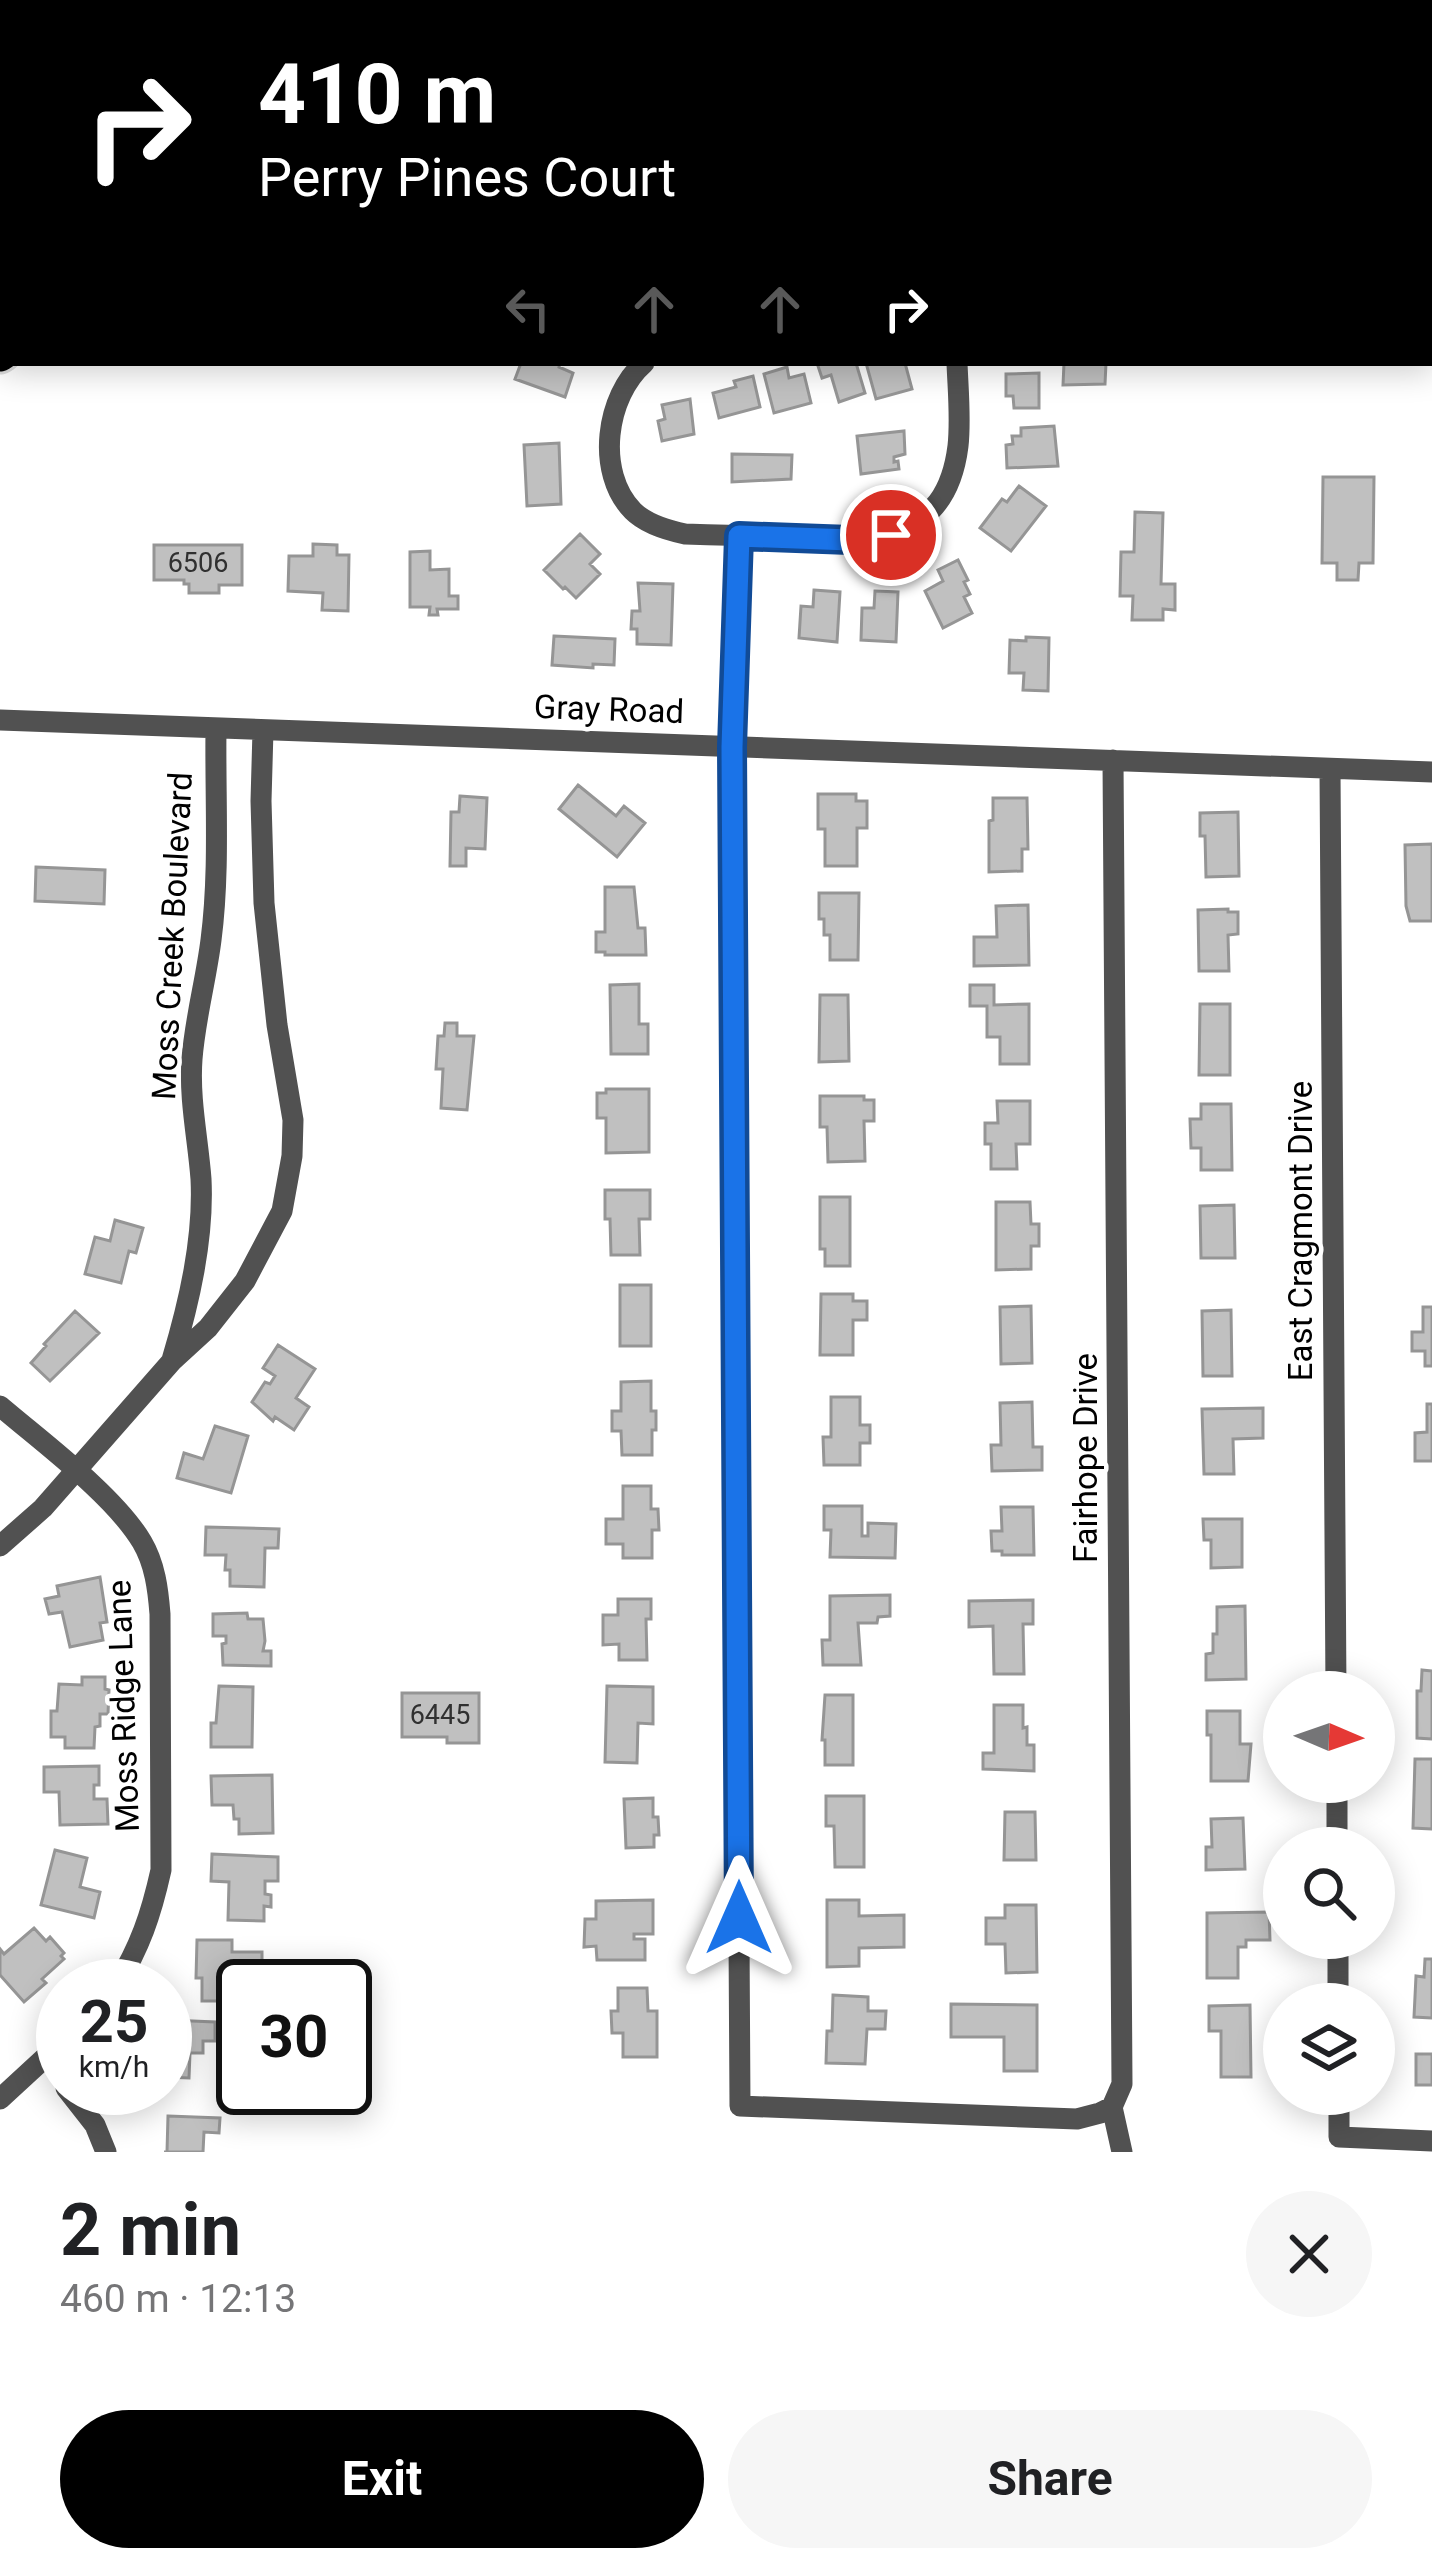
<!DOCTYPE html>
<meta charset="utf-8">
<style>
:root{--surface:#fff;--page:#f6f6f6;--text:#202124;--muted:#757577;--accent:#000}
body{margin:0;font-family:Roboto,sans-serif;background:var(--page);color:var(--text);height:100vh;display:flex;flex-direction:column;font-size:45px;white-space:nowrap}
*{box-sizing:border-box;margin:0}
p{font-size:39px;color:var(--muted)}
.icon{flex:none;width:66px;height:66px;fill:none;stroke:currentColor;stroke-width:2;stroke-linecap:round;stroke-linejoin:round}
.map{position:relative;height:2152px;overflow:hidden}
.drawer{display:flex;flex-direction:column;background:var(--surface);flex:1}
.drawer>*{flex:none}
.banner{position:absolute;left:0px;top:0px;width:1434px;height:366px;box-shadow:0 6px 30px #0003;background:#000;color:#fff;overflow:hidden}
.needle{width:78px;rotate:92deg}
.tools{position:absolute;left:1263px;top:1671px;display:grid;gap:24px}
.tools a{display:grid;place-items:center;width:132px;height:132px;border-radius:50%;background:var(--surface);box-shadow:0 6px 30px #0003;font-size:60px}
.speed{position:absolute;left:36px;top:1959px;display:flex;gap:24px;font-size:60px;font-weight:700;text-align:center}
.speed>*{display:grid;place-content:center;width:156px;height:156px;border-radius:50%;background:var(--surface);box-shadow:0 6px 30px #0003;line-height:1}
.speed small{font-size:30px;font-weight:400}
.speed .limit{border:6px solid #111;border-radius:18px;background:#fff;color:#111}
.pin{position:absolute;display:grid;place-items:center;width:102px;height:102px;color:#fff;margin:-51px;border:6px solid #fff;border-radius:50%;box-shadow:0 3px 12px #0007}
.me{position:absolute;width:132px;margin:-66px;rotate:0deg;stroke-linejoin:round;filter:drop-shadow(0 0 9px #0008)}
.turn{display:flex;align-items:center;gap:42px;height:252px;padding:0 60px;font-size:54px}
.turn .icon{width:156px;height:156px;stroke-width:2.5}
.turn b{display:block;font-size:84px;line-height:102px}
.lanes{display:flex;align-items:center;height:114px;padding:0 60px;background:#0003;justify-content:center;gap:60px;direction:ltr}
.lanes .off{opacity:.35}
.round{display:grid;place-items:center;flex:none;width:126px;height:126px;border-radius:63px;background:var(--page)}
.overview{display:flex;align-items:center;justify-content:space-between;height:204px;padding:0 60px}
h1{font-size:72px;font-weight:700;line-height:90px}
.action{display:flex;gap:24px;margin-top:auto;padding:24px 60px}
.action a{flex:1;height:138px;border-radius:72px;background:var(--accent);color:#fff;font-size:48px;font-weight:700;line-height:138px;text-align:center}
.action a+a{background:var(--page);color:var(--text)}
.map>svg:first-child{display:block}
.building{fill:#c0c0c0;stroke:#959595;stroke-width:3}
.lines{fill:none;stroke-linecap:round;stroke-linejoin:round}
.highway-casing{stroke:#dbdbdb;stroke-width:39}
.minor{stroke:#515151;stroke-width:21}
.highway{stroke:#000;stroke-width:33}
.route-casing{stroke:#114b97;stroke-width:30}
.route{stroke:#1a73e8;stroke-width:21}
.labels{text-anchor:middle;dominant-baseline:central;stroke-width:9;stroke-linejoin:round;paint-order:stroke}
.number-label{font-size:27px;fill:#303030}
.street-label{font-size:33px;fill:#000;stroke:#fff}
</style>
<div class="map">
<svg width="1432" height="2152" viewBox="0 0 1432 2152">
<rect width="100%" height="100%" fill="#fff"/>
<path class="building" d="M 521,363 L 560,363 L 559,367 L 573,373 L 565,397 L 515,379 Z
M 817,363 L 856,363 L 865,393 L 839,402 L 831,375 L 822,378 Z
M 866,363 L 905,363 L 912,389 L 876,399 Z
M 1064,363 L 1106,363 L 1105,384 L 1063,385 Z
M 787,367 L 789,378 L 804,374 L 811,403 L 774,413 L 764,374 Z
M 1039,373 L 1039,408 L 1014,408 L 1013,396 L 1006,396 L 1006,374 Z
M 753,376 L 760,407 L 719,418 L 713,393 L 736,387 L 734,381 Z
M 690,399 L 694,434 L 662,441 L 658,421 L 665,419 L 662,405 Z
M 1054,426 L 1058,466 L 1007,468 L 1006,445 L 1013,444 L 1012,436 L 1021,436 L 1021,428 Z
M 904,431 L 905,454 L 894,457 L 894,462 L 898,461 L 899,469 L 861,474 L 857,436 Z
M 559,443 L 561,504 L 527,506 L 524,445 Z
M 732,454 L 792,455 L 791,479 L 732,482 Z
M 1323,477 L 1374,477 L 1373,563 L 1359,563 L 1358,580 L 1337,580 L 1337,563 L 1322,563 Z
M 1019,486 L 1046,506 L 1011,551 L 980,528 L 1002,499 L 1007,502 Z
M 1135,512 L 1163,513 L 1161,584 L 1175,584 L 1175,610 L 1163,609 L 1163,620 L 1132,620 L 1133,596 L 1120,596 L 1121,552 L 1134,552 Z
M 580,534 L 600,554 L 590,564 L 600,574 L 576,598 L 565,587 L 563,589 L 544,570 Z
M 313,544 L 337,545 L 337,555 L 349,555 L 348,611 L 322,610 L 323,593 L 288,591 L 289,556 L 313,556 Z
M 154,545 L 242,545 L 242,585 L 219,585 L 219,593 L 189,593 L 189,584 L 184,584 L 184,580 L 154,580 Z
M 430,551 L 430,570 L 449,569 L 449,596 L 458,596 L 458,609 L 437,609 L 438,615 L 429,615 L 430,607 L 410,607 L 410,552 Z
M 958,560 L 968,580 L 964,582 L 970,594 L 964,597 L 972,613 L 943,628 L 925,591 L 943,581 L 938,570 Z
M 638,583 L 673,584 L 671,645 L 637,644 L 637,629 L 631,629 L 632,611 L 640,611 Z
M 814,590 L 840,592 L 837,642 L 799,638 L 801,606 L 813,607 Z
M 875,591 L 898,592 L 896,642 L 861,640 L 862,608 L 874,608 Z
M 554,636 L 615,639 L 614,665 L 593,664 L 593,668 L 552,665 Z
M 1026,637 L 1049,638 L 1048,691 L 1023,690 L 1024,673 L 1009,673 L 1010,640 L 1026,641 Z
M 578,785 L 616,816 L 624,806 L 645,823 L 617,857 L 559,809 Z
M 818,794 L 856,794 L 856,801 L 867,801 L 867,828 L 857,828 L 857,866 L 825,866 L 825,829 L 818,829 Z
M 460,796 L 487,798 L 485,849 L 466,848 L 466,866 L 450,866 L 451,812 L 459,812 Z
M 993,798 L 1027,798 L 1028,849 L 1022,849 L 1022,871 L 989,872 L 989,821 L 993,820 Z
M 1238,812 L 1239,876 L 1206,877 L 1205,836 L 1200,836 L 1200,813 Z
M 1432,844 L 1432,921 L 1410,921 L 1406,906 L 1405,845 Z
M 36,867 L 105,870 L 104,904 L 35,901 Z
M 605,887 L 634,887 L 638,928 L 645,928 L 646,955 L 605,955 L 605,952 L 596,952 L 596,932 L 605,932 Z
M 819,893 L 859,893 L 858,960 L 830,960 L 830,935 L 824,935 L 824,919 L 819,919 Z
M 1028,905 L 1029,965 L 974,966 L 974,937 L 997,937 L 996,906 Z
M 1228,909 L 1228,912 L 1238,912 L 1238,934 L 1228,935 L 1229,971 L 1199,971 L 1198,910 Z
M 639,984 L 639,1024 L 648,1024 L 648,1054 L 611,1054 L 610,985 Z
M 970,985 L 994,985 L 994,1005 L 1029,1004 L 1029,1064 L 1000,1064 L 1000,1037 L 987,1037 L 987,1006 L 970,1006 Z
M 820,995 L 848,995 L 849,1061 L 819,1062 Z
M 1200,1004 L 1230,1004 L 1230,1075 L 1199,1075 Z
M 445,1023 L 457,1023 L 457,1036 L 474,1036 L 467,1110 L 441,1108 L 443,1069 L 436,1069 L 438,1036 L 444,1036 Z
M 606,1089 L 649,1089 L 649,1152 L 606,1153 L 606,1118 L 597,1118 L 597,1093 L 606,1093 Z
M 820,1096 L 864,1096 L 864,1100 L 874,1100 L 874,1121 L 864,1121 L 865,1161 L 828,1162 L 827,1127 L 820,1127 Z
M 997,1101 L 1030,1101 L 1030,1144 L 1016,1144 L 1017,1169 L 991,1169 L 991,1144 L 985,1144 L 985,1123 L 998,1123 Z
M 1201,1104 L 1231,1104 L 1232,1170 L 1201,1170 L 1201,1148 L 1191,1148 L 1190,1119 L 1201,1119 Z
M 605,1190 L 650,1190 L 650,1219 L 639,1219 L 640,1255 L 611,1255 L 610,1219 L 605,1219 Z
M 820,1197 L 850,1197 L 850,1266 L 825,1266 L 825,1249 L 820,1249 Z
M 996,1202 L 1030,1202 L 1031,1224 L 1039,1224 L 1039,1246 L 1031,1246 L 1031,1269 L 996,1270 Z
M 1234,1205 L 1235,1258 L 1201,1258 L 1200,1206 Z
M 115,1220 L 143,1228 L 136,1253 L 129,1251 L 121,1283 L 85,1274 L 95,1237 L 110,1241 Z
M 620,1285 L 651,1285 L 651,1346 L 620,1346 Z
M 821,1294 L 853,1294 L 853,1301 L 867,1301 L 867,1320 L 853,1320 L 853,1355 L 820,1355 Z
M 1031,1306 L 1032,1363 L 1001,1364 L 1000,1307 Z
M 1423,1307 L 1432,1307 L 1432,1366 L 1425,1366 L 1425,1351 L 1412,1351 L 1412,1332 L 1423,1332 Z
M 1231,1310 L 1232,1376 L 1203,1376 L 1202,1311 Z
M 75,1311 L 99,1333 L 50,1381 L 31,1363 L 46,1346 L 44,1344 Z
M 278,1345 L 315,1369 L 296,1398 L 309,1407 L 294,1430 L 275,1417 L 273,1421 L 252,1402 L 265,1382 L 270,1384 L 275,1376 L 263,1368 Z
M 651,1381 L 651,1411 L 656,1411 L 656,1430 L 652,1430 L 652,1455 L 622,1455 L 621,1431 L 612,1431 L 612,1411 L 621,1411 L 621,1382 Z
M 831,1397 L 860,1397 L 860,1425 L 870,1425 L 870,1443 L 860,1443 L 860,1465 L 824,1465 L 823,1437 L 831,1437 Z
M 1032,1402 L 1033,1447 L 1042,1447 L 1042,1470 L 992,1471 L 991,1445 L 1001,1445 L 1000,1403 Z
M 1427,1404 L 1432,1404 L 1432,1461 L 1415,1461 L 1415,1433 L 1427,1432 Z
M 1263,1408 L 1263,1438 L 1233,1439 L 1234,1474 L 1204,1474 L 1202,1409 Z
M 215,1426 L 248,1436 L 231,1493 L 177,1478 L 184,1453 L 203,1459 Z
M 623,1486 L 651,1486 L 651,1509 L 658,1509 L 659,1530 L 652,1530 L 652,1558 L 623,1558 L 623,1544 L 606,1544 L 606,1519 L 623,1519 Z
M 824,1506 L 862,1506 L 862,1536 L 868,1536 L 868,1523 L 896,1524 L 895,1558 L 830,1557 L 831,1530 L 824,1530 Z
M 1001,1507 L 1033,1507 L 1034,1555 L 1002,1555 L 1002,1551 L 992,1551 L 991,1531 L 1002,1531 Z
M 1203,1519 L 1242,1519 L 1242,1567 L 1211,1568 L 1211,1540 L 1204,1540 Z
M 206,1527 L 279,1529 L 278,1548 L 265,1548 L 264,1587 L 230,1586 L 230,1570 L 225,1570 L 226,1555 L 205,1555 Z
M 100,1577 L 107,1622 L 100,1623 L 103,1640 L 70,1647 L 62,1612 L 49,1614 L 45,1599 L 59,1596 L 57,1586 Z
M 890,1595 L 890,1616 L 878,1617 L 877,1623 L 858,1623 L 861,1665 L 823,1665 L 822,1640 L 830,1640 L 830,1596 Z
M 618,1599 L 651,1599 L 651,1619 L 646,1619 L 647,1660 L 619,1660 L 619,1644 L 603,1645 L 603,1615 L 618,1615 Z
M 1033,1600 L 1033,1624 L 1023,1624 L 1024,1674 L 994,1674 L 993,1626 L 969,1627 L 969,1601 Z
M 1245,1606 L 1246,1679 L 1206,1680 L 1206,1654 L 1213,1653 L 1213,1634 L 1217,1634 L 1217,1607 Z
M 247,1613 L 248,1619 L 263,1619 L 265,1641 L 263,1651 L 271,1651 L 271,1666 L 223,1665 L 222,1644 L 226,1643 L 226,1636 L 213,1636 L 213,1614 Z
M 1422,1670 L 1432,1671 L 1432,1739 L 1417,1738 L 1417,1691 L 1421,1691 Z
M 82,1677 L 105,1677 L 105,1689 L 109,1690 L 108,1714 L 100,1714 L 100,1726 L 95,1727 L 94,1748 L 65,1748 L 65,1737 L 51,1737 L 51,1711 L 57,1711 L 59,1684 L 82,1685 Z
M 219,1686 L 253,1687 L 252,1747 L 211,1747 L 211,1723 L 216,1723 Z
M 607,1686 L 653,1687 L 653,1724 L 638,1723 L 637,1763 L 605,1762 Z
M 402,1693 L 479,1693 L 479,1743 L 447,1743 L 447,1737 L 402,1737 Z
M 825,1695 L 853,1695 L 853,1765 L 825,1765 L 825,1740 L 822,1740 Z
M 994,1705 L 1023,1705 L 1023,1728 L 1027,1727 L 1027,1745 L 1034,1745 L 1034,1771 L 983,1769 L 983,1753 L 994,1753 Z
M 1207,1711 L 1240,1711 L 1240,1744 L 1251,1744 L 1248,1781 L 1211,1781 L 1211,1735 L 1207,1735 Z
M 1415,1759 L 1432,1759 L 1432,1829 L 1413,1828 Z
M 99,1766 L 99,1785 L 94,1785 L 94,1799 L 107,1799 L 108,1824 L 60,1825 L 59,1792 L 44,1792 L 44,1767 Z
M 272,1775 L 273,1833 L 239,1834 L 239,1819 L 234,1819 L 233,1805 L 212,1805 L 211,1776 Z
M 826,1796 L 864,1796 L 864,1867 L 835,1867 L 834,1826 L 826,1826 Z
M 653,1798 L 653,1817 L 658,1817 L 659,1835 L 654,1835 L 654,1847 L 626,1848 L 624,1799 Z
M 1005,1812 L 1035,1812 L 1036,1860 L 1004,1860 Z
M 1243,1818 L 1245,1869 L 1206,1870 L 1206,1847 L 1212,1847 L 1211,1819 Z
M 55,1850 L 87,1858 L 80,1887 L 100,1892 L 94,1918 L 41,1905 Z
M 212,1854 L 278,1857 L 278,1881 L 265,1881 L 265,1894 L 271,1895 L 271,1907 L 264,1906 L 264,1921 L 228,1920 L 229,1882 L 211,1881 Z
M 653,1900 L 653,1934 L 634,1934 L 634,1939 L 645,1939 L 645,1960 L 597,1960 L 596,1946 L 584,1947 L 585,1919 L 596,1919 L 596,1901 Z
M 827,1900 L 859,1900 L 859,1916 L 904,1915 L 904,1947 L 859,1948 L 859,1966 L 827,1967 Z
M 1005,1905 L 1036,1905 L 1037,1972 L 1006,1973 L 1005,1944 L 986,1944 L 986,1918 L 1005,1918 Z
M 1269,1912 L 1270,1940 L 1246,1940 L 1246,1947 L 1238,1947 L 1238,1978 L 1207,1978 L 1207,1913 Z
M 34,1928 L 46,1941 L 50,1937 L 64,1953 L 61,1956 L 64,1959 L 42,1979 L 46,1983 L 24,2002 L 0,1975 L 0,1949 L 4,1954 Z
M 197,1940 L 232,1940 L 232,1952 L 262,1952 L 262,1976 L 230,1979 L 229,2001 L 202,2001 L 202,1978 L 196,1978 Z
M 1425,1959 L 1432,1959 L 1432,2018 L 1414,2017 L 1416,1976 L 1424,1977 Z
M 618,1988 L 647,1988 L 648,2011 L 657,2011 L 657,2057 L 623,2057 L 623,2033 L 612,2033 L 611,2011 L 618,2011 Z
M 833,1995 L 868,1997 L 868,2011 L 886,2011 L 885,2029 L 867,2029 L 865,2064 L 826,2063 L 827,2031 L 832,2031 Z
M 951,2004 L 1037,2005 L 1037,2071 L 1004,2071 L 1004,2037 L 951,2037 Z
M 1250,2005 L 1251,2077 L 1221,2077 L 1221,2031 L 1209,2031 L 1209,2006 Z
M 169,2020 L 215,2022 L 215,2041 L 203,2041 L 203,2053 L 190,2053 L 189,2078 L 165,2077 Z
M 1416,2054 L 1432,2054 L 1432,2085 L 1416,2085 Z
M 168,2116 L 220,2118 L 219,2133 L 204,2132 L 203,2152 L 164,2152 L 167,2152 Z"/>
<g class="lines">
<defs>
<path id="highway" d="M 678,3 L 691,0
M 1027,3 L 1041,0
M 0,268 L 3,267
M 0,355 L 3,353"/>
</defs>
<use href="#highway" class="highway-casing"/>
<path class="minor" d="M 644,363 C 606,396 595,472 633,511 C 646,524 666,530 685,534 C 722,535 759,536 796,538 C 872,541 946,543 958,446 C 961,419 958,390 957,363
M 739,536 L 732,747 L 740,2106 L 1077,2119 L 1100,2113 L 1112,2107
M 0,720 L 1432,772
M 1113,760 L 1122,2084 L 1112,2107 L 1122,2152
M 1330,769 L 1336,1692
M 172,1360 C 189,1303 204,1239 201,1179 C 198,1139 189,1099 192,1059 C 195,1019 206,980 211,940 C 220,871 215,798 216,728
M 0,1406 C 42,1442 114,1495 142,1542 C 155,1564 158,1589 160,1614 L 161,1870 C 151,1915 140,1947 116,1986
M 0,1546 L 43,1508 L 172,1361 L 208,1328 L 245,1281 L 282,1211 L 292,1156 L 293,1120 L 277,1025 L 264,903 L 261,801 L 263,730
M 1337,1782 L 1337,1848
M 1338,1938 L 1338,2004
M 66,2088 L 95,2125 L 106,2152
M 1339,2094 L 1339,2137 L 1432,2141
M 0,2099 L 63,2041"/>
<use href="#highway" class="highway"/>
</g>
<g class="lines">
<defs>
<path id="route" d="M 739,1918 L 732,747 L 739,536 L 850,540 L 891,535"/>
</defs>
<use href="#route" class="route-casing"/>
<use href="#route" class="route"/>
</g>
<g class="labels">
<g class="number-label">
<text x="198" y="563">6506</text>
<text x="440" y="1715">6445</text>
</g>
<g class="street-label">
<text transform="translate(609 709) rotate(2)">Gray Road</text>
<text transform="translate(172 936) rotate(-87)">Moss Creek Boulevard</text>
<text transform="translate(1300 1231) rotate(-90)">East Cragmont Drive</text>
<text transform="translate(1085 1458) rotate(-90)">Fairhope Drive</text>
<text transform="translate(123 1706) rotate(-92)">Moss Ridge Lane</text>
</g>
</g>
</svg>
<div class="tools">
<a><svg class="needle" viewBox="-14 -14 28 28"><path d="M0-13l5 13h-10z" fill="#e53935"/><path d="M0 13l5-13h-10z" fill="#757577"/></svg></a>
<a><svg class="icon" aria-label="search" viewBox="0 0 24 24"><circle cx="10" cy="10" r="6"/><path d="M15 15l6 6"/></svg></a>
<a><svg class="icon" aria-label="layers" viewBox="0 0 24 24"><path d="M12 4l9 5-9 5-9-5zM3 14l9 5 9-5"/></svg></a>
</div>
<div class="speed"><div>25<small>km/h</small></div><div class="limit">30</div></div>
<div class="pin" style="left:891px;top:535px;background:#d93025"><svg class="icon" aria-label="arrive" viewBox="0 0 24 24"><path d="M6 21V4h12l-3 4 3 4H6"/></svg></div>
<svg class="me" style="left:739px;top:1918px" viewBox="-20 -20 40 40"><path d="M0-17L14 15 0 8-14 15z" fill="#1a73e8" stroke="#fff" stroke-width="4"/></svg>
<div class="banner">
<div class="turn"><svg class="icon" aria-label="right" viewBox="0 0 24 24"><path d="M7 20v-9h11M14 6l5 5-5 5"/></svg><div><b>410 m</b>Perry Pines Court</div></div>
<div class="lanes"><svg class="icon off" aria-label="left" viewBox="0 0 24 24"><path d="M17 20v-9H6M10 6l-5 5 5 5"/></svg><svg class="icon off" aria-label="ahead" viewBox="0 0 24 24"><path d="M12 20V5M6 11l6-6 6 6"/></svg><svg class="icon off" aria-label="ahead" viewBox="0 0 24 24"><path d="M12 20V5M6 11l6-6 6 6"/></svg><svg class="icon" aria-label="right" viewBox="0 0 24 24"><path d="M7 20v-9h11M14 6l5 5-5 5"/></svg></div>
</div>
</div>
<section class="drawer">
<div class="overview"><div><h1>2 min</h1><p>460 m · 12:13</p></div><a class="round"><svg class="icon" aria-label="close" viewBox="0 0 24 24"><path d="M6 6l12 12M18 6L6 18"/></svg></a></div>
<div class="action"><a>Exit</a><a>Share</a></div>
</section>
